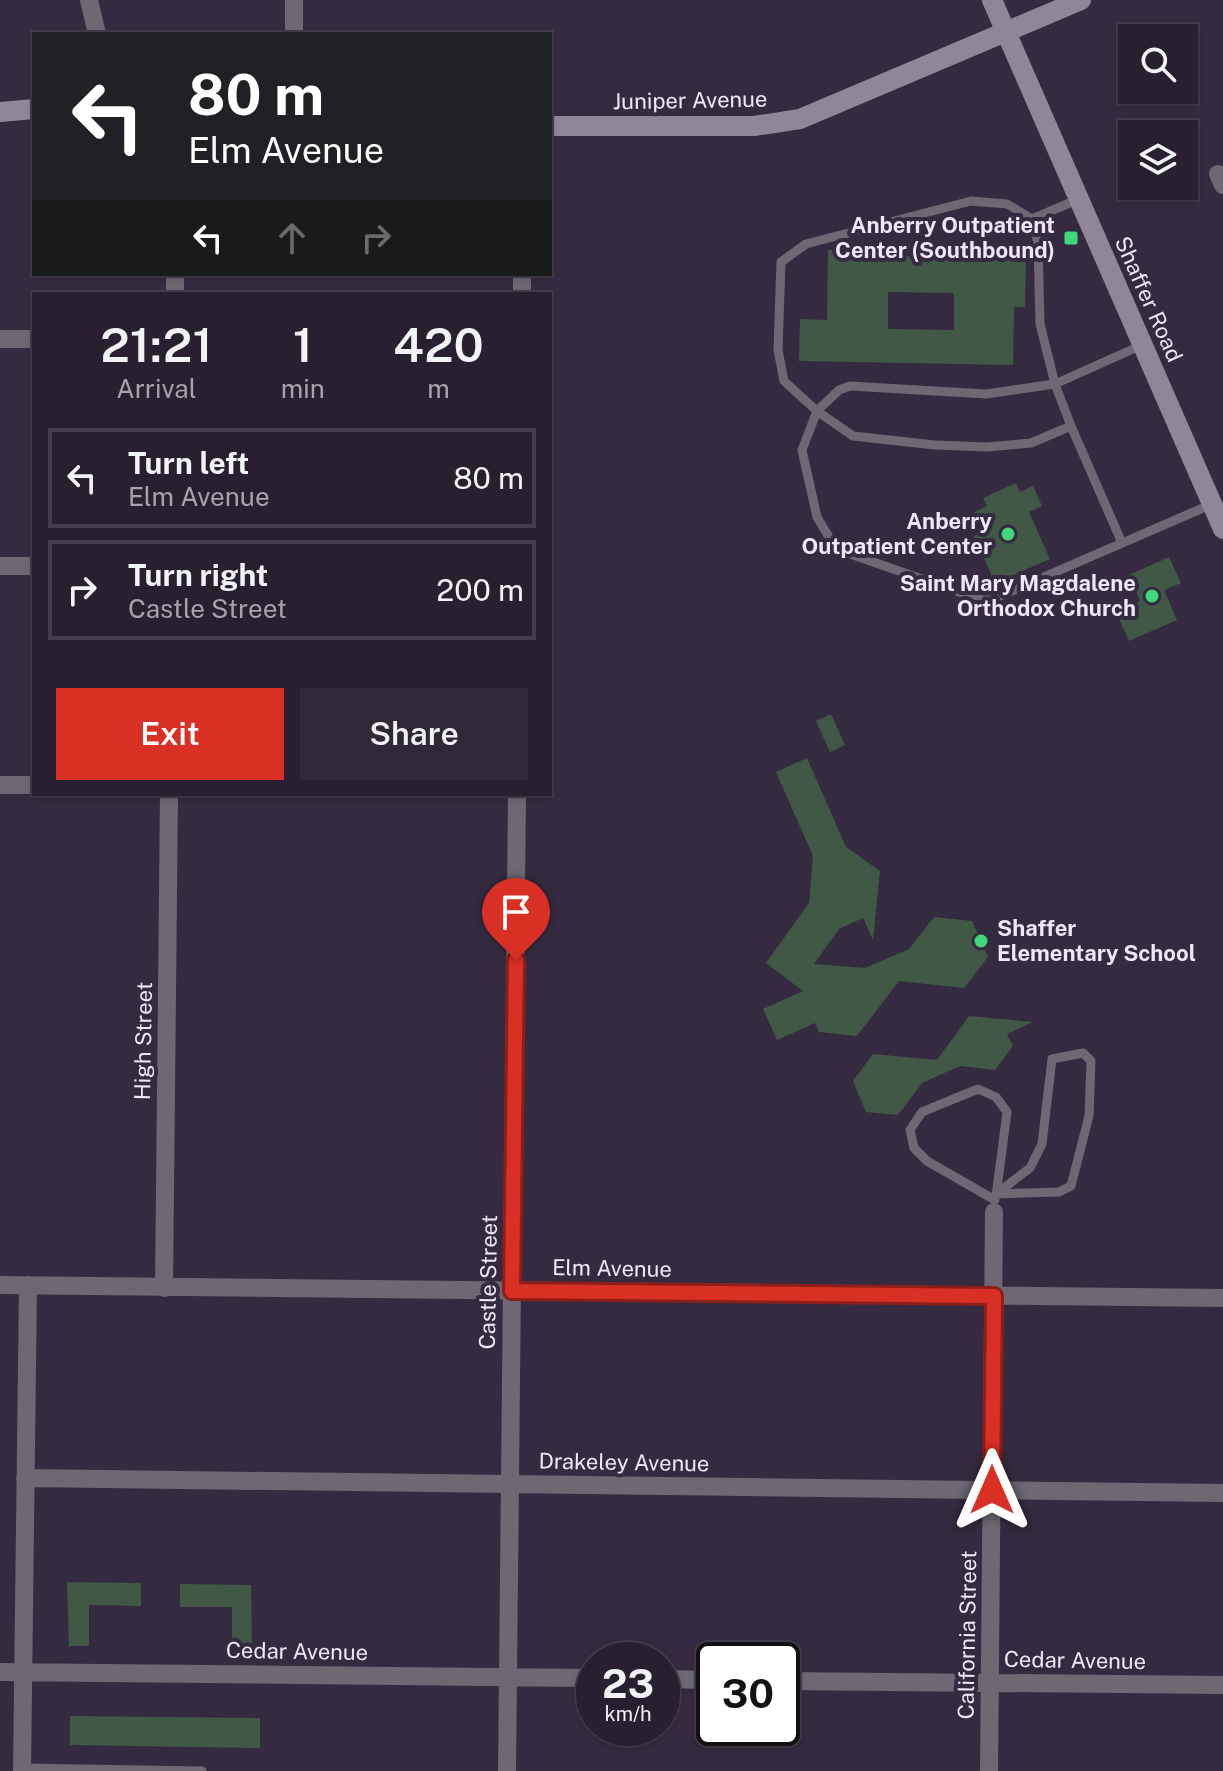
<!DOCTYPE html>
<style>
:root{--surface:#282030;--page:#302838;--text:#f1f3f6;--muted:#a5a3ab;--line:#443e4c;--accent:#d93025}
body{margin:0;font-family:"Public Sans",sans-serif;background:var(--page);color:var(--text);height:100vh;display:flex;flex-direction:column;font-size:30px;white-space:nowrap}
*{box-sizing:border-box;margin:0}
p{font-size:26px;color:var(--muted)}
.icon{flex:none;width:44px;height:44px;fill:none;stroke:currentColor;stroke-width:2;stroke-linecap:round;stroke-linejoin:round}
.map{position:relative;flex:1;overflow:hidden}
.drawer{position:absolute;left:32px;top:292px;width:520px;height:504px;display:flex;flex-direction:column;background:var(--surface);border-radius:0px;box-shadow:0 2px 6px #0004,0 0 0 2px var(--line)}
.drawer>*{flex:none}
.guide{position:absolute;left:32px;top:32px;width:520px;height:244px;border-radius:0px;box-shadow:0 2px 6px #0004,0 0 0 2px var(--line);background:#202124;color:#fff;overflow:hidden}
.tools{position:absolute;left:1118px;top:24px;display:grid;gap:16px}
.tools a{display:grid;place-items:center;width:80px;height:80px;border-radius:0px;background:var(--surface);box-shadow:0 2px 6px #0004,0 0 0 2px var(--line);font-size:40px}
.speed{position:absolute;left:576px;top:1642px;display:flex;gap:16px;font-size:40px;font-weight:700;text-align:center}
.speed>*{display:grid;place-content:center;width:104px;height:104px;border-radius:50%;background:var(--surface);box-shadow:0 2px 6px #0004,0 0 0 2px var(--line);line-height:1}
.speed small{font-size:20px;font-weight:400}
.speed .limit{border:4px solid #111;border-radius:12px;background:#fff;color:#111}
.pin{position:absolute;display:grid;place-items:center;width:68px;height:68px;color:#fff;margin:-82px -34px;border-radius:50% 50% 50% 0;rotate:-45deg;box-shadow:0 0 8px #0007}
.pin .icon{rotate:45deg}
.me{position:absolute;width:88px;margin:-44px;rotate:0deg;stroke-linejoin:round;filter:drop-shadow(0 0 6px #0008)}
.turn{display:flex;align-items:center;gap:28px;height:168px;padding:0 24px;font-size:36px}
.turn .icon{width:104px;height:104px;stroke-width:2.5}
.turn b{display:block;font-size:56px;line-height:68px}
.lanes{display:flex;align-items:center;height:76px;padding:0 24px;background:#0003;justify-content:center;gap:40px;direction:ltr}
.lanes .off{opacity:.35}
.eta{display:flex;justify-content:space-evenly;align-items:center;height:136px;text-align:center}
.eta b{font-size:48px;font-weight:600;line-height:56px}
.button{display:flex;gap:16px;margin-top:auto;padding:16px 24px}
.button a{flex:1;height:92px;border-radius:0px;background:var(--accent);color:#fff;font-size:32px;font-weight:600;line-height:92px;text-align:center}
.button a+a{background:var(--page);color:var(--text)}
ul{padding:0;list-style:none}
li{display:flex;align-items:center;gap:24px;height:100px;margin:0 16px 12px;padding:0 8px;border:4px solid var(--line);border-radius:0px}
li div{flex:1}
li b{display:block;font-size:30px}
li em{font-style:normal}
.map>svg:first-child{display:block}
.building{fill:#415846;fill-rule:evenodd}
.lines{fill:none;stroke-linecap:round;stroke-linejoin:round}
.lane{stroke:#6d6873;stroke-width:9}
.street{stroke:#6d6873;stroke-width:18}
.secondary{stroke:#8f8798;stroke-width:20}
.route-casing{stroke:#8d1f18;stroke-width:20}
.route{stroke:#d93025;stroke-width:14}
.poi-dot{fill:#41d77c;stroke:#352b40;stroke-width:3}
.labels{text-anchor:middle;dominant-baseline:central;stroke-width:8;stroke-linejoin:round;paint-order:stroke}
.street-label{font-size:22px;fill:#eee7f6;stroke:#352b40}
.poi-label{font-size:22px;font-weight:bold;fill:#eee7f6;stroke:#352b40;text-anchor:end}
</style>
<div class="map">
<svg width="1223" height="1771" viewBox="0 0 1223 1771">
<rect width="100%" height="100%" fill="#352b40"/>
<path class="building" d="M 828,250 L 889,251 L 889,256 L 1026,259 L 1025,307 L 1014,307 L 1013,365 L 799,361 L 800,319 L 827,320 ZM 888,292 L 954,293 L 954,330 L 888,329 Z
M 1016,483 L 1020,492 L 1033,486 L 1042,506 L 1029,512 L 1050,559 L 995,583 L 974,536 L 983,532 L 974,512 L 987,506 L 983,498 Z
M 1169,557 L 1181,583 L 1164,590 L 1177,620 L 1129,641 L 1116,612 L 1140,601 L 1129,575 Z
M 831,714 L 845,745 L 830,752 L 816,721 Z
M 807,758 L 846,847 L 880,871 L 873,940 L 863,918 L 839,929 L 814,964 L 865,968 L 909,949 L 934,917 L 972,921 L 988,957 L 964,988 L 899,981 L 857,1036 L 819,1032 L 815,1023 L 777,1040 L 763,1009 L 803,991 L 766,963 L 809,903 L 813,856 L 776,772 Z
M 969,1016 L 1033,1022 L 1007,1034 L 1013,1046 L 995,1070 L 960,1066 L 922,1083 L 898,1115 L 866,1112 L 853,1081 L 873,1054 L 937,1060 Z
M 67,1582 L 141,1583 L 141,1606 L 89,1605 L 89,1646 L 69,1646 Z
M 180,1584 L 251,1585 L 252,1647 L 232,1647 L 232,1607 L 180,1607 Z
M 70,1716 L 260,1718 L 260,1748 L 70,1745 Z"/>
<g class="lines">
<path class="lane" d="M 1079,199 L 1032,219 L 1007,204 L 971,201 L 806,244 L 781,262 L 778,350 L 784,381 L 817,411 L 802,450 L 817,517 L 836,549 L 982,600 L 991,600 L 1212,504
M 1032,219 L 1038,243 L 1040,324 L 1055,384 L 986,394 L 850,386 L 839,390 L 817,411 L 853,436 L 935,445 L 987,447 L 1031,443 L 1071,426 L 1122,543
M 1071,426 L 1055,384 L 1142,345
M 1083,1053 L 1091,1061 L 1089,1116 L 1071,1186 L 1059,1192 L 996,1194 L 1030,1168 L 1042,1144 L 1052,1059 Z
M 995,1200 L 927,1161 L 914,1148 L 910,1130 L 922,1112 L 978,1089 L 996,1097 L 1007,1112 L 996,1196
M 23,1768 L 202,1771"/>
<path class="street" d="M 89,0 L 97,34
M 294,0 L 294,34
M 1218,174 L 1223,185
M 175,294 L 175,274
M 522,294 L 522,274
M 0,339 L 34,339
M 0,566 L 34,566
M 0,785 L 34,785
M 0,1285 L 1223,1298
M 164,1288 L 169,794
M 25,1478 L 1223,1493
M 0,1672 L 594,1678
M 662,1679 L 714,1680
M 782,1681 L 1223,1685
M 22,1771 L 28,1285
M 507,1771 L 517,794
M 989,1771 L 994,1212"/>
<path class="secondary" d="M 992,0 L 1223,529
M 0,112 L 34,109
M 550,126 L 754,126 L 800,119 L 1081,0"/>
</g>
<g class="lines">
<defs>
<path id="route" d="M 516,960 L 512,1291 L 994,1296 L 992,1490"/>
</defs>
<use href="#route" class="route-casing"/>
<use href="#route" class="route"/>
</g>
<g class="poi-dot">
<rect x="1063" y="230" width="16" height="16" rx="4"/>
<circle cx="1008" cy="534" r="8"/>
<circle cx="1152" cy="596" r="8"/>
<circle cx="981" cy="941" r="8"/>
</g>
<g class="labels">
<g class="street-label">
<text transform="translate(690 100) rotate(-1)">Juniper Avenue</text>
<text transform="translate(1149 299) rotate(66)">Shaffer Road</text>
<text transform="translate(143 1041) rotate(-89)">High Street</text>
<text transform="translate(612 1268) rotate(1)">Elm Avenue</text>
<text transform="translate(488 1282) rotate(-89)">Castle Street</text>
<text transform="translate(624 1462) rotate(1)">Drakeley Avenue</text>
<text transform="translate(967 1635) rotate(-89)">California Street</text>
<text transform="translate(297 1651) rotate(1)">Cedar Avenue</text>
<text transform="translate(1075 1660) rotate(1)">Cedar Avenue</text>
</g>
<g class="poi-label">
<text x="1055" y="225">Anberry Outpatient<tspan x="1055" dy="25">Center (Southbound)</tspan></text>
<text x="992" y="521">Anberry<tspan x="992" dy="25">Outpatient Center</tspan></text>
<text x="1136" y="583">Saint Mary Magdalene<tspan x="1136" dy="25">Orthodox Church</tspan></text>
<text x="997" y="928" text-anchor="start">Shaffer<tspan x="997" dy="25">Elementary School</tspan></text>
</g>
</g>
</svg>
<div class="tools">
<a><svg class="icon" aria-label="search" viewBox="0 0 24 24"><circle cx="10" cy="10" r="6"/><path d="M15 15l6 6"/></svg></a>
<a><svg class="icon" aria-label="layers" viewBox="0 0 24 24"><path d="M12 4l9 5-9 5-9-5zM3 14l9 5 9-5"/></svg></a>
</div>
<div class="speed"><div>23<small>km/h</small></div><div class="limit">30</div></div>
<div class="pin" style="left:516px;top:960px;background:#d93025"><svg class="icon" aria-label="arrive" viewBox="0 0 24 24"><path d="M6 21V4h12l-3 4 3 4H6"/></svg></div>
<svg class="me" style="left:992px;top:1490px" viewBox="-20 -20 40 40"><path d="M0-17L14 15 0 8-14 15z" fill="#d93025" stroke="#fff" stroke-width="4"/></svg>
<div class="guide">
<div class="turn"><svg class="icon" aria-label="left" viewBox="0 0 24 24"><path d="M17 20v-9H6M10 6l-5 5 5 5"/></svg><div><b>80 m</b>Elm Avenue</div></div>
<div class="lanes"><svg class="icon" aria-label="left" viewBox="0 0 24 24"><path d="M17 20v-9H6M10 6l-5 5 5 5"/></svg><svg class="icon off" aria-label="ahead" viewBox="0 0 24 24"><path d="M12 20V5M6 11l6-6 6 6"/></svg><svg class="icon off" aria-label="right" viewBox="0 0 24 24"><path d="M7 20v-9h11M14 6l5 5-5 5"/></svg></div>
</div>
<section class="drawer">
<div class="eta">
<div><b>21:21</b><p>Arrival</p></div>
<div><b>1</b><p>min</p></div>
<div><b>420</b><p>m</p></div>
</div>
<ul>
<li><svg class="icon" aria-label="left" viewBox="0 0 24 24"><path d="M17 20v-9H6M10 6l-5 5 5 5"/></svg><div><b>Turn left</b><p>Elm Avenue</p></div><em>80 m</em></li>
<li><svg class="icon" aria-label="right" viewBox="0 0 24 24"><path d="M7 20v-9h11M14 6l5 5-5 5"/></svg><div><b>Turn right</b><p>Castle Street</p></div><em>200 m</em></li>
</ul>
<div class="button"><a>Exit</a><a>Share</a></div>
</section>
</div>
